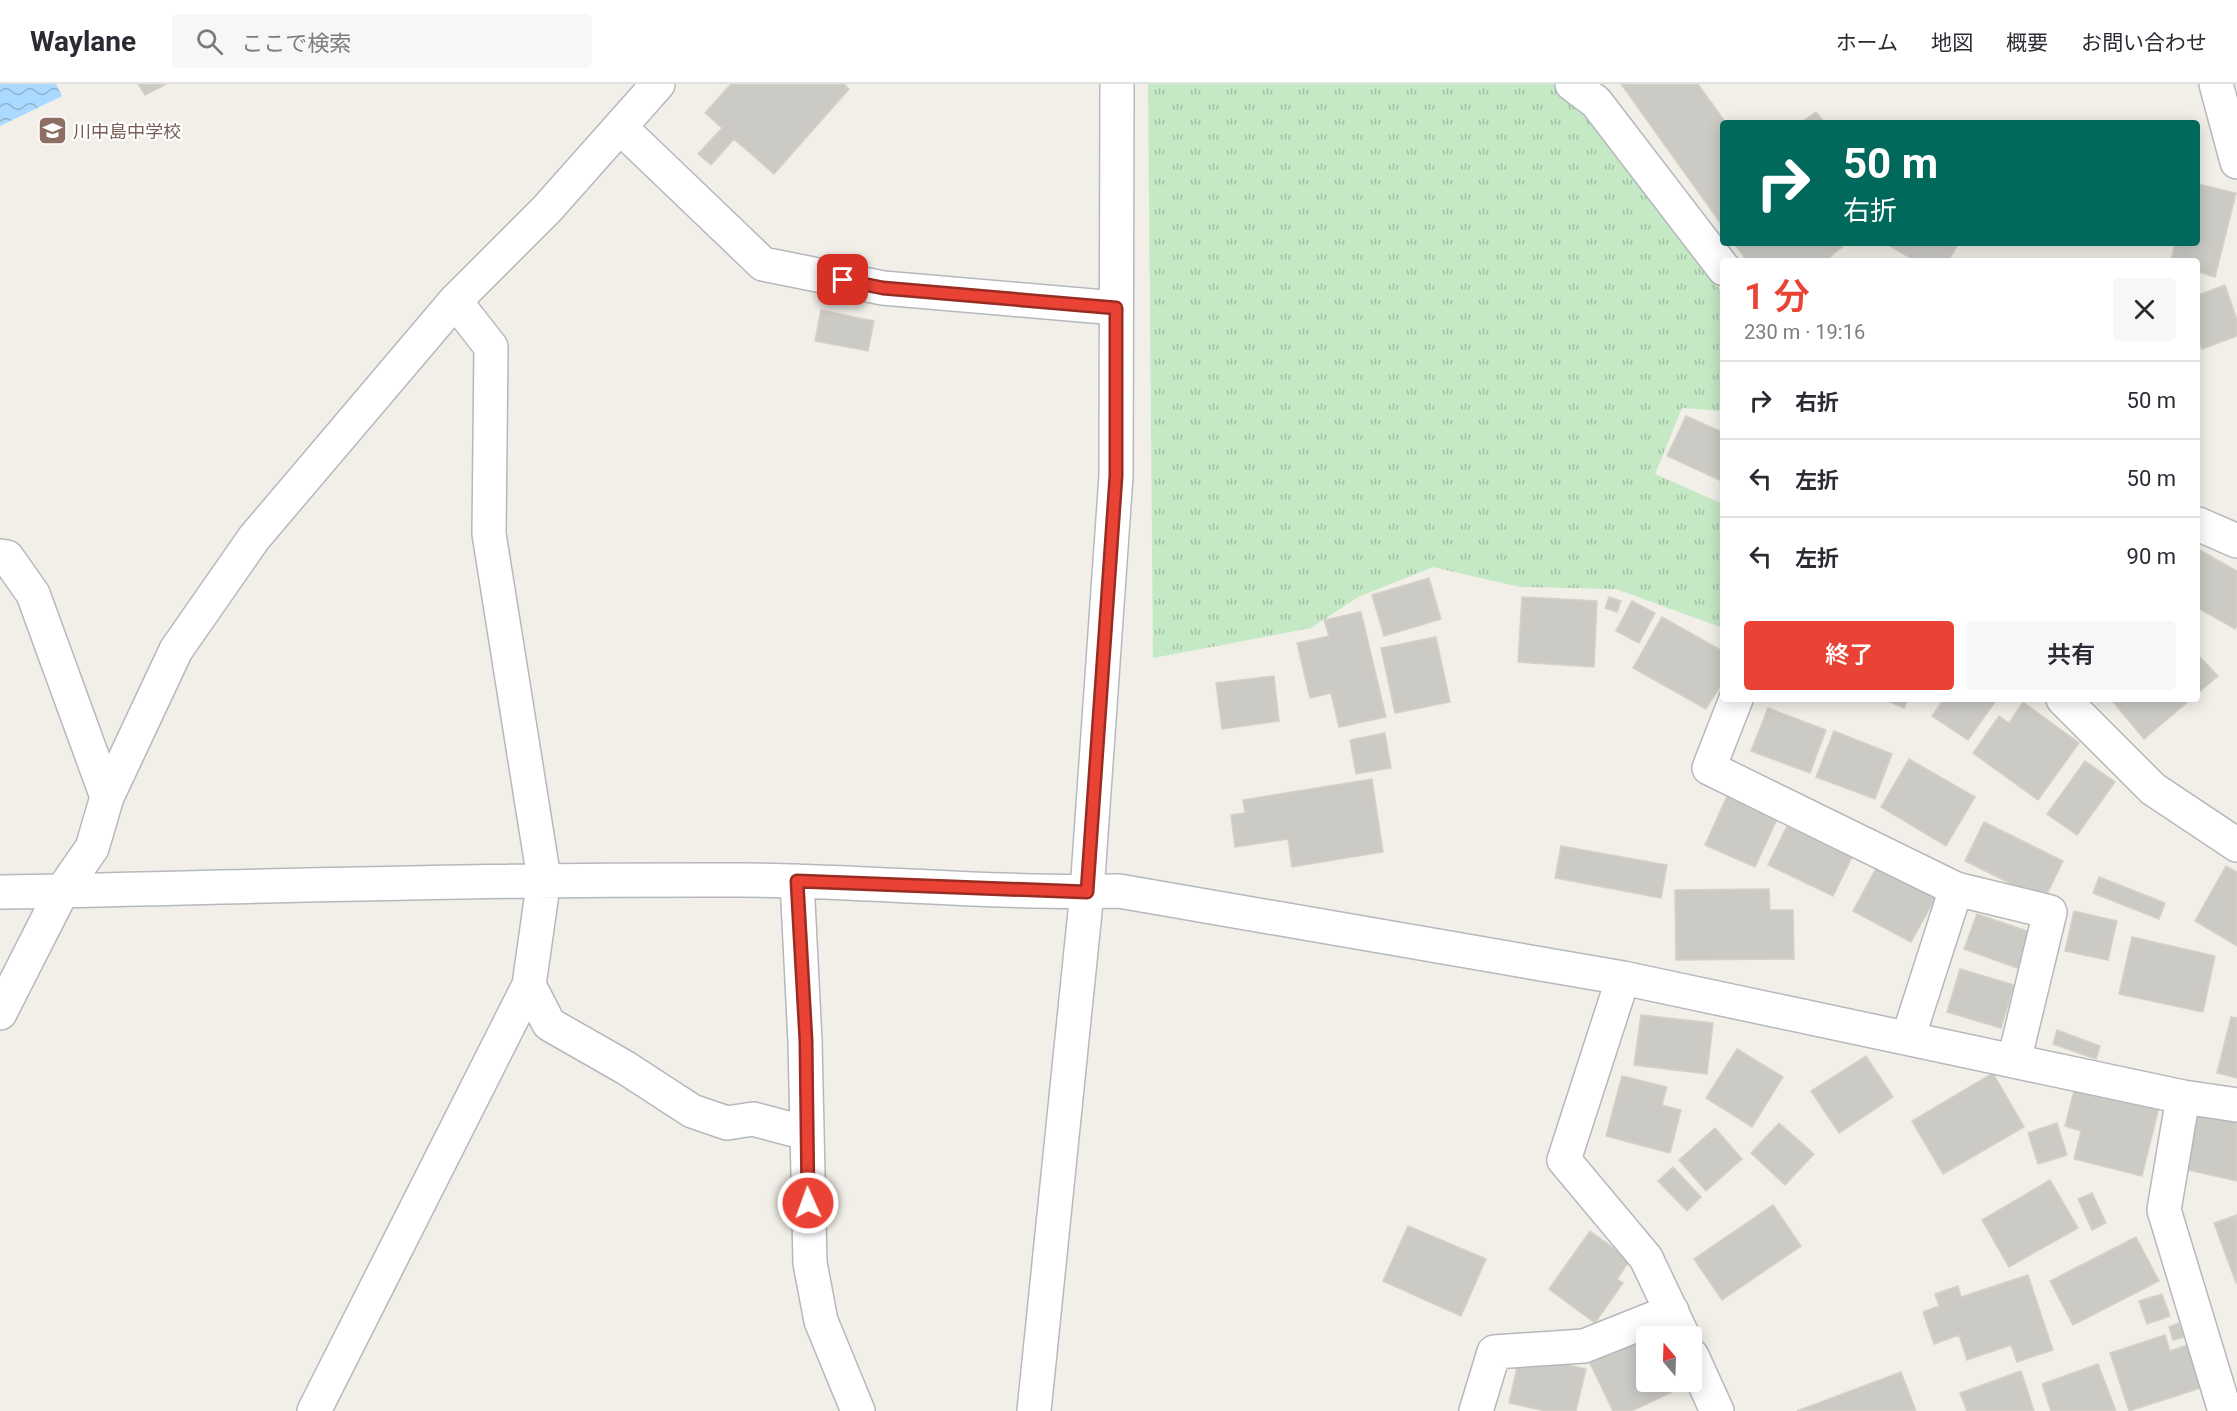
<!DOCTYPE html>
<html lang="ja">
<meta charset="utf-8">
<style>
:root{--surface:#fff;--page:#f7f7f7;--text:#2b2b33;--muted:#7c7c81;--line:#e1e1e2;--accent:#ea4335}
body{margin:0;font-family:Roboto,"Noto Sans JP",sans-serif;background:var(--page);color:var(--text);height:100vh;display:flex;flex-direction:column;font-size:22px;white-space:nowrap}
*{box-sizing:border-box;margin:0}
p{font-size:20px;color:var(--muted)}
.icon{flex:none;width:33px;height:33px;fill:none;stroke:currentColor;stroke-width:2;stroke-linecap:round;stroke-linejoin:round}
.map{position:relative;flex:1;overflow:hidden}
.drawer{position:absolute;left:1720px;top:174px;width:480px;height:444px;display:flex;flex-direction:column;background:var(--surface);border-radius:6px;box-shadow:0 3px 15px #0003}
.drawer>*{flex:none}
.banner{position:absolute;left:1720px;top:36px;width:480px;height:126px;border-radius:6px;box-shadow:0 3px 15px #0003;background:#00695c;color:#fff;overflow:hidden}
.needle{width:39px;rotate:341deg}
.buttons{position:absolute;left:1636px;top:1242px;display:grid;gap:12px}
.buttons a{display:grid;place-items:center;width:66px;height:66px;border-radius:6px;background:var(--surface);box-shadow:0 3px 15px #0003;font-size:30px}
.pin{position:absolute;display:grid;place-items:center;width:51px;height:51px;color:#fff;margin:-26px;border-radius:12px;box-shadow:0 3px 9px #0006}
.me{position:absolute;width:66px;margin:-33px;rotate:358deg;stroke-linejoin:round;filter:drop-shadow(0 0 4px #0008)}
.turn{display:flex;align-items:center;gap:21px;height:126px;padding:0 24px;font-size:27px}
.turn .icon{width:78px;height:78px;stroke-width:2.5}
.turn b{display:block;font-size:42px;line-height:51px}
.round{display:grid;place-items:center;flex:none;width:63px;height:63px;border-radius:6px;background:var(--page)}
.summary{display:flex;align-items:center;justify-content:space-between;height:102px;padding:0 24px}
h1{font-size:36px;font-weight:600;line-height:45px;color:var(--accent)}
.cta{display:flex;gap:12px;margin-top:auto;padding:12px 24px}
.cta a{flex:1;height:69px;border-radius:6px;background:var(--accent);color:#fff;font-size:24px;font-weight:600;line-height:69px;text-align:center}
.cta a+a{background:var(--page);color:var(--text)}
ul{padding:0;list-style:none}
li{display:flex;align-items:center;gap:18px;height:78px;padding:0 24px;border-top:2px solid var(--line)}
li div{flex:1}
li b{display:block;font-size:22px}
li em{font-style:normal}
header{display:flex;align-items:center;gap:36px;box-sizing:border-box;height:84px;padding:0 30px;background:var(--surface);border-bottom:2px solid var(--line)}
header strong{font-size:28px}
nav{display:flex;gap:33px;margin-inline-start:auto;font-size:21px}
.search{width:420px;height:54px;background:var(--page);display:flex;align-items:center;gap:15px;box-sizing:border-box;padding:0 21px;border-radius:6px;color:var(--muted);font-size:22px}
.map>svg:first-child{display:block}
.grass{fill:url(#grass-tufts)}
.water{fill:url(#water-waves)}
.building{fill:#cccac5;stroke:#d6d1c6;stroke-width:1.5}
.lines{fill:none;stroke-linecap:round;stroke-linejoin:round}
.street-casing{stroke:#b5b8bc;stroke-width:36}
.secondary-casing{stroke:#b6babf;stroke-width:36}
.street{stroke:#fff;stroke-width:33}
.secondary{stroke:#fff;stroke-width:33}
.route-casing{stroke:#982c22;stroke-width:15}
.route{stroke:#ea4335;stroke-width:10}
.labels{text-anchor:middle;dominant-baseline:central;stroke-width:4.5;stroke-linejoin:round;paint-order:stroke}
.education-label{font-size:18px;fill:#785e54;stroke:#fff;text-anchor:start}
</style>
<header>
<strong>Waylane</strong>
<div class="search"><svg class="icon" aria-label="search" viewBox="0 0 24 24"><circle cx="10" cy="10" r="6"/><path d="M15 15l6 6"/></svg>ここで検索</div>
<nav><a>ホーム</a><a>地図</a><a>概要</a><a>お問い合わせ</a></nav>
</header>
<div class="map">
<svg width="2237" height="1327" viewBox="0 0 2237 1327">
<defs>
<pattern id="grass-tufts" width="24" height="20" patternUnits="userSpaceOnUse" patternTransform="scale(1.5)"><rect width="24" height="20" fill="#c5e8c5"/><path d="M3 7l-1-3M5 7V3M7 7l1-3M15 17l-1-3M17 17v-4M19 17l1-3" fill="none" stroke="#a3c0a4"/></pattern>
<pattern id="water-waves" width="16" height="10" patternUnits="userSpaceOnUse" patternTransform="scale(1.5)"><rect width="16" height="10" fill="#aadaff"/><path d="M0 5q4-4 8 0t8 0" fill="none" stroke="#8eb4d2"/></pattern>
</defs>
<rect width="100%" height="100%" fill="#f1efe8"/>
<path class="grass" d="M 1148,0 L 1564,0 L 1605,30 L 1723,211 L 1723,327 L 1682,324 L 1655,390 L 1723,420 L 1723,544 L 1616,505 L 1520,503 L 1433,483 L 1358,513 L 1311,544 L 1153,574 Z"/>
<path class="water" d="M 0,0 L 56,0 L 62,12 L 0,42 Z"/>
<path class="building" d="M 138,0 L 166,0 L 145,11 Z
M 731,0 L 844,0 L 849,5 L 774,90 L 734,55 L 711,81 L 698,70 L 722,44 L 705,29 Z
M 1621,0 L 1698,0 L 1726,39 L 1724,144 Z
M 1816,28 L 1825,39 L 1800,39 Z
M 2198,100 L 2236,109 L 2215,193 L 2198,188 L 2198,177 L 2171,177 L 2175,159 L 2198,159 Z
M 1734,159 L 1847,159 L 1825,177 L 1747,177 Z
M 1885,159 L 1959,159 L 1948,177 L 1915,177 Z
M 2225,201 L 2237,236 L 2237,252 L 2202,265 L 2198,255 L 2198,211 Z
M 821,226 L 874,237 L 868,267 L 815,257 Z
M 1686,332 L 1724,349 L 1724,398 L 1667,372 Z
M 2198,465 L 2237,487 L 2237,541 L 2235,545 L 2198,524 Z
M 1429,494 L 1441,535 L 1384,552 L 1372,511 Z
M 1522,513 L 1597,517 L 1594,583 L 1518,578 Z
M 1609,513 L 1621,517 L 1617,528 L 1605,524 Z
M 1632,517 L 1655,529 L 1639,559 L 1616,547 Z
M 1361,528 L 1386,633 L 1339,643 L 1331,609 L 1310,614 L 1297,559 L 1329,552 L 1324,536 Z
M 1662,533 L 1724,568 L 1724,596 L 1706,625 L 1633,584 Z
M 1436,553 L 1450,618 L 1395,629 L 1381,564 Z
M 2198,571 L 2218,592 L 2198,609 Z
M 1274,592 L 1279,637 L 1222,645 L 1216,599 Z
M 1883,615 L 1908,615 L 1904,624 Z
M 1944,615 L 1997,615 L 1968,656 L 1932,632 Z
M 2117,615 L 2191,615 L 2144,655 L 2113,618 Z
M 2023,618 L 2079,659 L 2038,716 L 1973,669 L 1999,632 L 2009,639 Z
M 1768,624 L 1826,646 L 1810,689 L 1751,667 Z
M 1834,647 L 1892,670 L 1875,715 L 1816,693 Z
M 1385,649 L 1391,684 L 1356,690 L 1350,656 Z
M 1909,675 L 1975,713 L 1946,762 L 1881,723 Z
M 2085,677 L 2115,698 L 2077,751 L 2047,730 Z
M 1372,695 L 1383,768 L 1292,783 L 1288,755 L 1235,763 L 1231,731 L 1245,729 L 1243,716 Z
M 1727,712 L 1777,735 L 1755,783 L 1705,761 Z
M 1791,734 L 1856,765 L 1833,812 L 1768,781 Z
M 1984,738 L 2063,777 L 2044,816 L 1965,777 Z
M 1561,762 L 1667,781 L 1661,814 L 1555,794 Z
M 1879,779 L 1937,811 L 1911,858 L 1853,827 Z
M 2226,782 L 2237,788 L 2237,862 L 2195,837 Z
M 2099,793 L 2165,819 L 2159,835 L 2093,809 Z
M 1769,805 L 1770,826 L 1793,826 L 1794,875 L 1676,876 L 1675,806 Z
M 2074,827 L 2117,837 L 2108,876 L 2065,867 Z
M 1977,830 L 2033,849 L 2020,885 L 1964,865 Z
M 2132,853 L 2215,872 L 2203,928 L 2119,910 Z
M 1960,885 L 2014,901 L 2001,944 L 1947,928 Z
M 1641,931 L 1713,939 L 1707,990 L 1634,981 Z
M 2231,933 L 2237,934 L 2237,994 L 2217,989 Z
M 2057,946 L 2100,962 L 2096,975 L 2053,960 Z
M 1737,965 L 1783,993 L 1752,1043 L 1706,1014 Z
M 1866,972 L 1893,1013 L 1839,1049 L 1811,1007 Z
M 1993,989 L 2024,1043 L 1943,1090 L 1912,1037 Z
M 1622,992 L 1667,1003 L 1662,1021 L 1681,1026 L 1670,1069 L 1606,1052 Z
M 2076,999 L 2160,1019 L 2142,1092 L 2074,1075 L 2081,1047 L 2065,1042 Z
M 2193,1022 L 2237,1032 L 2237,1097 L 2179,1084 Z
M 1779,1039 L 1814,1070 L 1785,1101 L 1751,1069 Z
M 2057,1039 L 2067,1071 L 2038,1080 L 2028,1049 Z
M 1715,1044 L 1742,1075 L 1706,1107 L 1679,1076 Z
M 1673,1083 L 1701,1113 L 1687,1127 L 1658,1097 Z
M 2050,1096 L 2078,1144 L 2009,1183 L 1982,1136 Z
M 2092,1109 L 2106,1139 L 2092,1146 L 2078,1115 Z
M 1773,1121 L 1801,1162 L 1722,1216 L 1694,1175 Z
M 2237,1131 L 2237,1199 L 2236,1199 L 2214,1139 Z
M 1408,1142 L 1486,1175 L 1461,1232 L 1383,1197 Z
M 1590,1147 L 1630,1176 L 1617,1195 L 1623,1199 L 1595,1239 L 1549,1205 Z
M 2136,1153 L 2159,1197 L 2073,1241 L 2050,1197 Z
M 2028,1191 L 2053,1266 L 2017,1278 L 2011,1261 L 1967,1276 L 1959,1251 L 1934,1260 L 1923,1228 L 1939,1222 L 1935,1210 L 1958,1202 L 1961,1213 Z
M 2162,1210 L 2170,1232 L 2147,1240 L 2139,1217 Z
M 2179,1239 L 2184,1253 L 2173,1256 L 2169,1243 Z
M 2165,1251 L 2170,1267 L 2190,1260 L 2204,1303 L 2129,1327 L 2110,1269 Z
M 1647,1253 L 1647,1298 L 1669,1298 L 1674,1307 L 1632,1327 L 1613,1327 L 1590,1279 Z
M 1520,1270 L 1586,1285 L 1576,1327 L 1546,1327 L 1509,1319 Z
M 2098,1280 L 2116,1327 L 2051,1327 L 2042,1300 Z
M 2021,1287 L 2034,1327 L 1967,1327 L 1960,1309 Z
M 1901,1288 L 1916,1327 L 1797,1327 Z"/>
<g class="lines">
<defs>
<path id="street" d="M 1572,0 L 1596,18 L 1724,185
M 2216,0 L 2237,78
M 620,43 L 763,180 L 883,204 L 1116,224
M 2198,440 L 2237,457
M 0,472 L 7,473 L 33,510 L 107,713
M 1736,615 L 1709,684 L 1956,805 L 1908,954
M 2063,615 L 2153,705 L 2237,761
M 797,797 L 805,957 L 810,1179 L 821,1237 L 858,1327
M 1956,805 L 2050,828 L 2014,977
M 0,808 C 247,803 495,795 742,796 C 868,797 993,810 1119,807 L 1623,894 L 2183,1013 L 2237,1021
M 1623,894 L 1564,1076 L 1646,1174 L 1683,1252
M 529,901 L 549,940 L 626,984 L 692,1027 L 727,1039 L 753,1035 L 806,1049
M 0,929 L 62,807 L 92,764 L 107,713 L 176,566 L 254,454 L 455,217 L 547,125 L 658,0
M 2183,1013 L 2164,1126 L 2225,1327
M 1692,1272 L 1717,1327
M 314,1327 L 529,901 L 544,795 L 489,450 L 491,263 L 455,217
M 1476,1327 L 1494,1268 L 1584,1262 L 1672,1227"/>
<path id="secondary" d="M 1034,1327 L 1087,808 L 1116,392 L 1117,0"/>
</defs>
<use href="#street" class="street-casing"/>
<use href="#secondary" class="secondary-casing"/>
<use href="#street" class="street"/>
<use href="#secondary" class="secondary"/>
</g>
<g class="lines">
<defs>
<path id="route" d="M 808,1119 L 806,957 L 797,797 L 1087,808 L 1116,392 L 1116,224 L 883,204 L 843,196"/>
</defs>
<use href="#route" class="route-casing"/>
<use href="#route" class="route"/>
</g>
<defs>
<symbol id="school-square" viewBox="-11 -11 22 22"><rect x="-9" y="-9" width="18" height="18" rx="4" fill="#8d6e63" stroke="#fff"/><path d="M0-5L7-2L0 1L-7-2ZM-4 1L0 2.5L4 1V4Q0 6-4 4Z" fill="#fff"/></symbol>
</defs>
<g fill-rule="evenodd">
<use href="#school-square" x="36" y="30" width="33" height="33"/>
</g>
<g class="labels">
<g class="education-label">
<text x="73" y="47">川中島中学校</text>
</g>
</g>
</svg>
<div class="buttons">
<a><svg class="needle" viewBox="-14 -14 28 28"><path d="M0-13l5 13h-10z" fill="#e53935"/><path d="M0 13l5-13h-10z" fill="#7c7c81"/></svg></a>
</div>
<div class="pin" style="left:843px;top:196px;background:#d93025"><svg class="icon" aria-label="arrive" viewBox="0 0 24 24"><path d="M6 21V4h12l-3 4 3 4H6"/></svg></div>
<svg class="me" style="left:808px;top:1119px" viewBox="-20 -20 40 40"><circle r="17" fill="#ea4335" stroke="#fff" stroke-width="3"/><path d="M0-11L8 9 0 5-8 9z" fill="#fff"/></svg>
<div class="banner">
<div class="turn"><svg class="icon" aria-label="right" viewBox="0 0 24 24"><path d="M7 20v-9h11M14 6l5 5-5 5"/></svg><div><b>50 m</b>右折</div></div>
</div>
<section class="drawer">
<div class="summary"><div><h1>1 分</h1><p>230 m · 19:16</p></div><a class="round"><svg class="icon" aria-label="close" viewBox="0 0 24 24"><path d="M6 6l12 12M18 6L6 18"/></svg></a></div>
<ul>
<li><svg class="icon" aria-label="right" viewBox="0 0 24 24"><path d="M7 20v-9h11M14 6l5 5-5 5"/></svg><div><b>右折</b></div><em>50 m</em></li>
<li><svg class="icon" aria-label="left" viewBox="0 0 24 24"><path d="M17 20v-9H6M10 6l-5 5 5 5"/></svg><div><b>左折</b></div><em>50 m</em></li>
<li><svg class="icon" aria-label="left" viewBox="0 0 24 24"><path d="M17 20v-9H6M10 6l-5 5 5 5"/></svg><div><b>左折</b></div><em>90 m</em></li>
</ul>
<div class="cta"><a>終了</a><a>共有</a></div>
</section>
</div>
